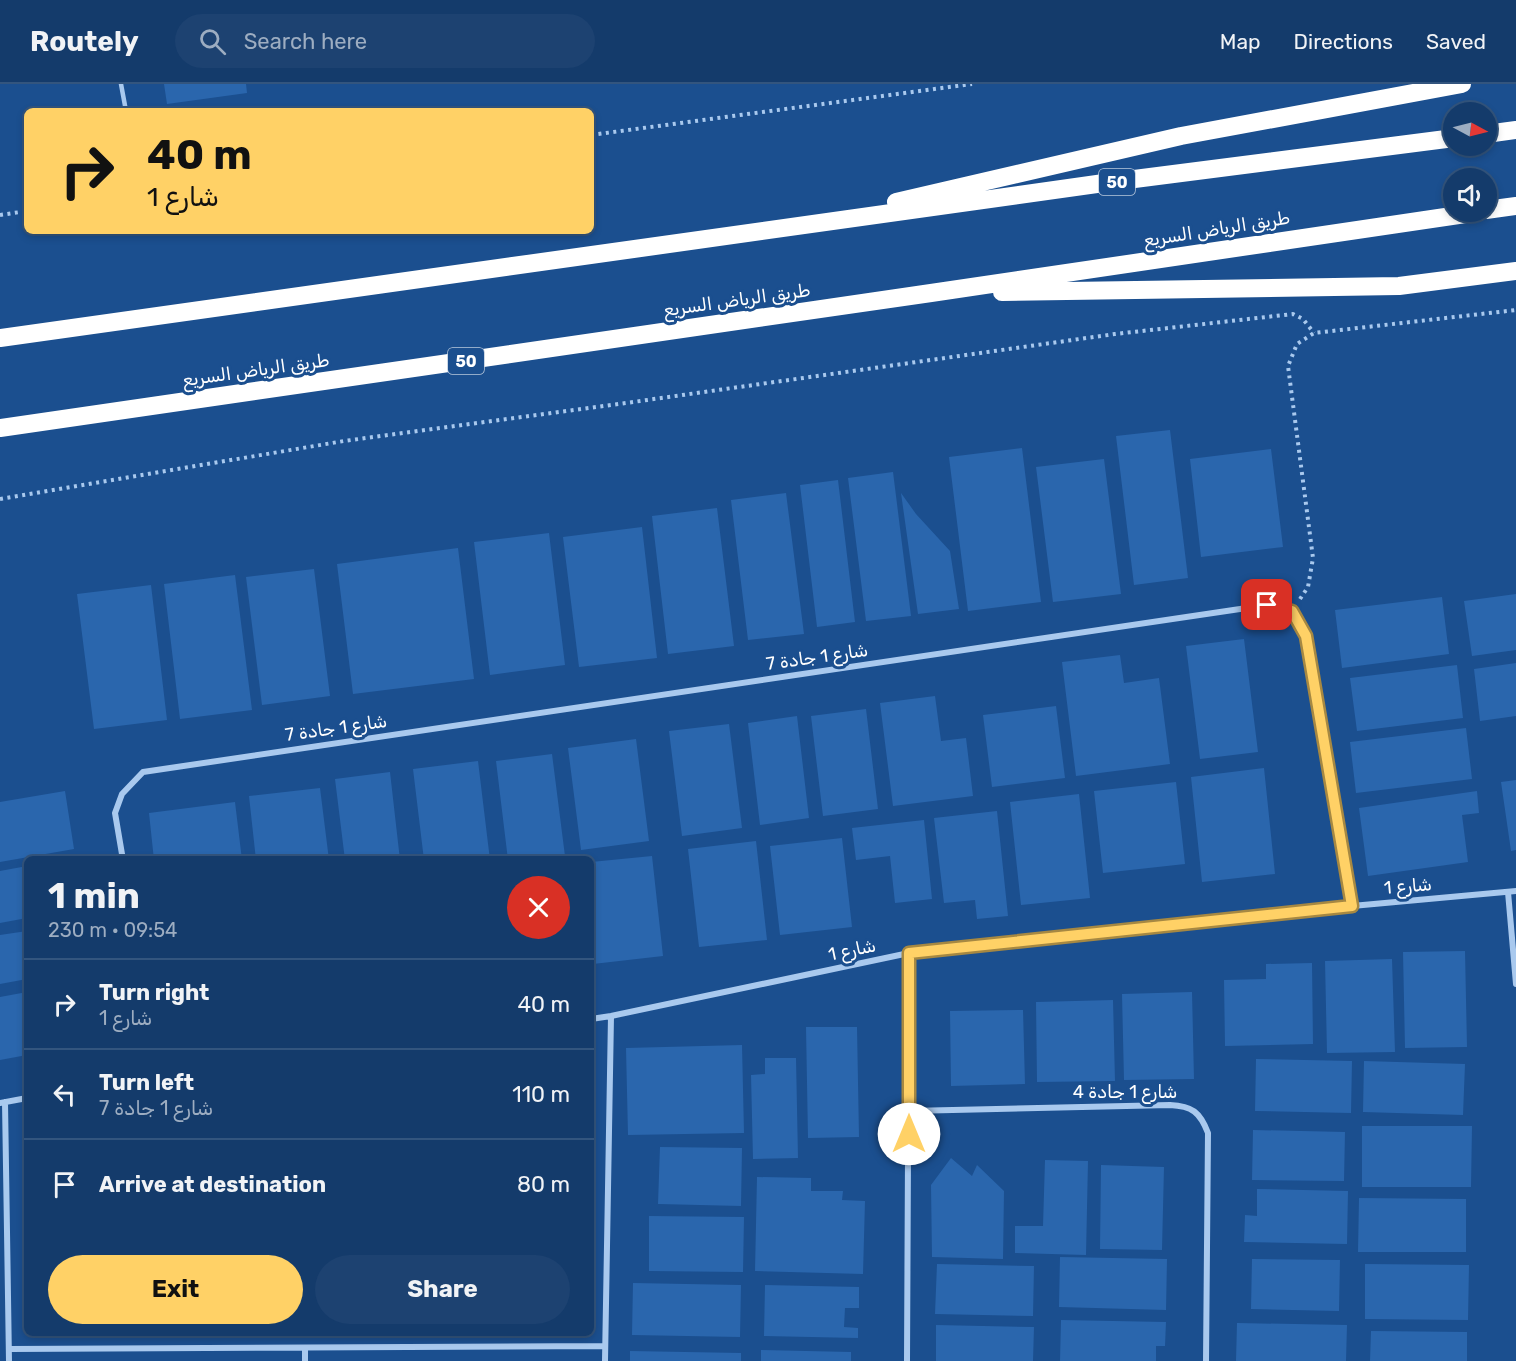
<!DOCTYPE html>
<meta charset="utf-8">
<style>
:root{--surface:#143b6b;--page:#1d4271;--text:#f1f3f6;--muted:#9dadc1;--line:#33557e;--accent:#ffd166}
body{margin:0;font-family:Rubik,Vazirmatn,sans-serif;background:var(--page);color:var(--text);height:100vh;display:flex;flex-direction:column;font-size:22px;white-space:nowrap}
*{box-sizing:border-box;margin:0}
p{font-size:20px;color:var(--muted)}
.icon{flex:none;width:33px;height:33px;fill:none;stroke:currentColor;stroke-width:2;stroke-linecap:round;stroke-linejoin:round}
.map{position:relative;flex:1;overflow:hidden}
.details{position:absolute;left:24px;top:772px;width:570px;height:480px;display:flex;flex-direction:column;background:var(--surface);border-radius:9px;box-shadow:0 3px 9px #0003,0 0 0 2px var(--line)}
.details>*{flex:none}
.guide{position:absolute;left:24px;top:24px;width:570px;height:126px;border-radius:9px;box-shadow:0 3px 9px #0003,0 0 0 2px var(--line);background:#ffd166;color:#111;overflow:hidden}
.needle{width:39px;rotate:97deg}
.controls{position:absolute;left:1443px;top:18px;display:grid;gap:12px}
.controls a{display:grid;place-items:center;width:54px;height:54px;border-radius:50%;background:var(--surface);box-shadow:0 3px 9px #0003,0 0 0 2px var(--line);font-size:30px}
.pin{position:absolute;display:grid;place-items:center;width:51px;height:51px;color:#fff;margin:-26px;border-radius:12px;box-shadow:0 3px 9px #0006}
.me{position:absolute;width:66px;margin:-33px;rotate:0deg;stroke-linejoin:round;filter:drop-shadow(0 0 4px #0008)}
.turn{display:flex;align-items:center;gap:21px;height:126px;padding:0 24px;font-size:27px}
.turn .icon{width:78px;height:78px;stroke-width:2.5}
.turn b{display:block;font-size:42px;line-height:51px}
.round{display:grid;place-items:center;flex:none;width:63px;height:63px;border-radius:32px;background:var(--page)}
.summary{display:flex;align-items:center;justify-content:space-between;height:102px;padding:0 24px}
h1{font-size:36px;font-weight:700;line-height:45px}
.primary-button{display:flex;gap:12px;margin-top:auto;padding:12px 24px}
.primary-button a{flex:1;height:69px;border-radius:36px;background:var(--accent);color:#111;font-size:24px;font-weight:700;line-height:69px;text-align:center}
.primary-button a+a{background:var(--page);color:var(--text)}
ul{padding:0;list-style:none}
li{display:flex;align-items:center;gap:18px;height:90px;padding:0 24px;border-top:2px solid var(--line)}
li div{flex:1}
li b{display:block;font-size:22px}
li em{font-style:normal}
header{display:flex;align-items:center;gap:36px;box-sizing:border-box;height:84px;padding:0 30px;background:var(--surface);border-bottom:2px solid var(--line)}
header strong{font-size:28px}
nav{display:flex;gap:33px;margin-inline-start:auto;font-size:21px}
.search{width:420px;height:54px;background:var(--page);display:flex;align-items:center;gap:15px;box-sizing:border-box;padding:0 21px;border-radius:33px;color:var(--muted);font-size:22px}
.map>svg:first-child{display:block}
.building{fill:#2a66ad}
.lines{fill:none;stroke-linecap:round;stroke-linejoin:round}
.path{stroke:#a9c9ee;stroke-width:4;stroke-dasharray:3 4.5;stroke-linecap:butt}
.service{stroke:#a9c9ee;stroke-width:4.5}
.minor{stroke:#a9c9ee;stroke-width:6}
.motorway{stroke:#fff;stroke-width:18}
.route-casing{stroke:#a68842;stroke-width:15}
.route{stroke:#ffd166;stroke-width:10}
.labels{text-anchor:middle;dominant-baseline:central;stroke-width:6;stroke-linejoin:round;paint-order:stroke}
.shield{fill:#1b4f8f;stroke:#bbcadd;stroke-width:1.5}
.shield-label{font-size:16px;font-weight:bold;fill:#fff}
.street-label{font-size:18px;fill:#fff;stroke:#1b4f8f}
</style>
<header>
<strong>Routely</strong>
<div class="search"><svg class="icon" aria-label="search" viewBox="0 0 24 24"><circle cx="10" cy="10" r="6"/><path d="M15 15l6 6"/></svg>Search here</div>
<nav><a>Map</a><a>Directions</a><a>Saved</a></nav>
</header>
<div class="map">
<svg width="1516" height="1277" viewBox="0 0 1516 1277">
<rect width="100%" height="100%" fill="#1b4f8f"/>
<path class="building" d="M 164,0 L 246,0 L 247,9 L 167,20 Z
M 1170,346 L 1188,494 L 1134,501 L 1116,352 Z
M 1022,364 L 1041,518 L 968,527 L 949,373 Z
M 1271,365 L 1283,463 L 1201,473 L 1190,375 Z
M 1104,375 L 1121,510 L 1053,518 L 1036,383 Z
M 893,388 L 911,532 L 866,537 L 848,394 Z
M 838,396 L 855,538 L 817,543 L 800,401 Z
M 786,409 L 804,550 L 748,556 L 731,416 Z
M 901,409 L 916,430 L 950,467 L 959,525 L 918,530 Z
M 717,424 L 734,562 L 668,570 L 652,432 Z
M 642,443 L 657,574 L 579,583 L 563,453 Z
M 549,449 L 565,581 L 490,591 L 474,458 Z
M 458,464 L 474,595 L 353,610 L 337,480 Z
M 314,485 L 330,612 L 262,621 L 246,493 Z
M 235,491 L 252,626 L 180,635 L 164,500 Z
M 151,501 L 167,636 L 94,645 L 77,510 Z
M 1516,510 L 1516,566 L 1472,572 L 1464,517 Z
M 1442,513 L 1449,570 L 1342,584 L 1335,526 Z
M 1244,555 L 1258,668 L 1200,675 L 1186,562 Z
M 1120,571 L 1124,599 L 1159,594 L 1170,680 L 1076,692 L 1062,578 Z
M 1516,579 L 1516,632 L 1480,637 L 1474,585 Z
M 1457,581 L 1463,634 L 1357,647 L 1350,594 Z
M 935,612 L 941,657 L 966,654 L 973,712 L 893,722 L 880,619 Z
M 1056,622 L 1065,694 L 992,703 L 983,631 Z
M 866,625 L 878,725 L 823,732 L 811,632 Z
M 797,632 L 809,734 L 760,741 L 748,639 Z
M 729,640 L 742,744 L 682,752 L 669,647 Z
M 1466,644 L 1472,695 L 1356,709 L 1350,658 Z
M 636,655 L 649,757 L 581,766 L 568,664 Z
M 552,670 L 565,772 L 533,776 L 508,776 L 496,677 Z
M 478,677 L 490,776 L 424,776 L 413,685 Z
M 1264,684 L 1275,790 L 1202,798 L 1191,693 Z
M 390,688 L 400,776 L 345,776 L 335,695 Z
M 1516,696 L 1516,766 L 1511,767 L 1501,698 Z
M 1176,698 L 1185,780 L 1103,789 L 1094,707 Z
M 320,704 L 329,776 L 256,776 L 249,712 Z
M 65,707 L 74,765 L 0,778 L 0,718 Z
M 1477,707 L 1479,729 L 1462,731 L 1468,778 L 1368,792 L 1359,724 Z
M 1079,710 L 1090,814 L 1021,821 L 1010,718 Z
M 235,718 L 242,776 L 154,776 L 149,729 Z
M 997,727 L 1008,832 L 977,835 L 975,816 L 944,819 L 934,734 Z
M 924,736 L 932,815 L 895,819 L 890,772 L 856,776 L 852,744 Z
M 842,754 L 852,843 L 780,851 L 770,762 Z
M 756,757 L 767,856 L 699,863 L 688,765 Z
M 652,772 L 663,872 L 593,880 L 591,861 L 591,778 Z
M 27,782 L 27,834 L 0,839 L 0,787 Z
M 27,847 L 27,895 L 0,900 L 0,851 Z
M 1465,867 L 1467,963 L 1405,964 L 1403,868 Z
M 1392,875 L 1395,968 L 1327,969 L 1325,877 Z
M 1312,879 L 1313,960 L 1225,962 L 1224,896 L 1266,895 L 1266,880 Z
M 27,908 L 27,971 L 0,976 L 0,913 Z
M 1192,908 L 1194,995 L 1124,996 L 1122,910 Z
M 1113,916 L 1115,997 L 1037,998 L 1036,918 Z
M 1023,926 L 1025,1000 L 951,1002 L 950,927 Z
M 806,943 L 857,943 L 859,1053 L 808,1054 Z
M 742,961 L 744,1049 L 628,1051 L 626,964 Z
M 765,974 L 796,974 L 798,1074 L 753,1075 L 751,991 L 765,990 Z
M 1256,975 L 1352,977 L 1351,1029 L 1255,1027 Z
M 1364,977 L 1465,980 L 1463,1031 L 1363,1028 Z
M 1362,1042 L 1472,1042 L 1471,1103 L 1362,1103 Z
M 1253,1046 L 1345,1048 L 1344,1097 L 1252,1096 Z
M 660,1063 L 742,1064 L 741,1122 L 658,1120 Z
M 951,1074 L 972,1092 L 977,1081 L 1004,1107 L 1003,1175 L 932,1173 L 931,1101 Z
M 1045,1076 L 1088,1077 L 1086,1171 L 1015,1169 L 1015,1142 L 1043,1142 Z
M 1101,1081 L 1164,1083 L 1162,1166 L 1100,1165 Z
M 757,1093 L 811,1094 L 811,1107 L 843,1107 L 842,1116 L 865,1117 L 863,1190 L 755,1187 Z
M 1257,1105 L 1348,1107 L 1347,1160 L 1244,1158 L 1245,1131 L 1257,1132 Z
M 1359,1114 L 1466,1115 L 1466,1168 L 1358,1168 Z
M 649,1132 L 744,1133 L 743,1188 L 649,1187 Z
M 1060,1173 L 1167,1175 L 1166,1226 L 1059,1223 Z
M 1252,1175 L 1340,1176 L 1339,1227 L 1251,1225 Z
M 937,1180 L 1034,1182 L 1033,1232 L 935,1230 Z
M 1365,1180 L 1469,1181 L 1468,1236 L 1365,1235 Z
M 633,1199 L 741,1201 L 740,1253 L 632,1251 Z
M 765,1201 L 859,1203 L 859,1224 L 845,1224 L 844,1243 L 858,1244 L 858,1254 L 764,1252 Z
M 1061,1236 L 1166,1238 L 1165,1262 L 1156,1262 L 1156,1277 L 1060,1277 Z
M 1237,1239 L 1347,1241 L 1346,1277 L 1236,1277 Z
M 936,1241 L 1034,1243 L 1033,1277 L 936,1277 Z
M 1371,1247 L 1467,1248 L 1467,1277 L 1370,1277 Z
M 761,1266 L 851,1268 L 851,1277 L 761,1277 Z
M 630,1267 L 741,1269 L 741,1277 L 630,1277 Z"/>
<g class="lines">
<path class="path" d="M 591,51 L 972,0
M 0,131 L 27,127
M 0,415 L 344,357 L 633,318 L 1115,250 L 1293,230 L 1303,235 L 1314,249
M 1300,515 L 1308,503 L 1313,474 L 1288,282 L 1297,260 L 1314,249 L 1516,226"/>
<path class="service" d="M 121,0 L 126,27"/>
<path class="minor" d="M 123,776 L 115,729 L 122,710 L 143,688 L 1267,521 L 1291,527 L 1306,552 L 1352,822
M 1508,808 L 1516,900
M 591,935 L 611,932 L 909,869 L 1352,822 L 1516,807
M 5,1018 L 9,1277
M 0,1019 L 27,1014
M 909,1027 L 1170,1021 C 1192,1022 1200,1028 1208,1049 L 1206,1277
M 305,1264 L 305,1277
M 10,1265 L 605,1262
M 605,1277 L 611,932
M 907,1277 L 909,869"/>
<path class="motorway" d="M 1486,50 L 1516,46
M 896,118 L 1181,52 L 1462,0
M 1486,126 L 1516,122
M 1002,208 L 1399,202 L 1516,187
M 0,254 L 1111,98 L 1454,54
M 0,344 L 931,209 L 1479,128"/>
</g>
<g class="lines">
<defs>
<path id="route" d="M 909,1050 L 909,869 L 1352,822 L 1306,552 L 1292,527 L 1267,521"/>
</defs>
<use href="#route" class="route-casing"/>
<use href="#route" class="route"/>
</g>
<g class="labels">
<g class="shield">
<rect x="1099" y="85" width="36" height="26" rx="4.5"/>
<rect x="448" y="264" width="36" height="26" rx="4.5"/>
</g>
<g class="shield-label">
<text x="1117" y="98">50</text>
<text x="466" y="277">50</text>
</g>
<g class="street-label">
<text transform="translate(1217 145) rotate(-9)">طريق الرياض السريع</text>
<text transform="translate(737 216) rotate(-8)">طريق الرياض السريع</text>
<text transform="translate(256 286) rotate(-8)">طريق الرياض السريع</text>
<text transform="translate(817 573) rotate(-8)">شارع 1 جادة 7</text>
<text transform="translate(336 644) rotate(-8)">شارع 1 جادة 7</text>
<text transform="translate(1408 802) rotate(-5)">شارع 1</text>
<text transform="translate(852 866) rotate(-12)">شارع 1</text>
<text x="1125" y="1008">شارع 1 جادة 4</text>
</g>
</g>
</svg>
<div class="controls">
<a><svg class="needle" viewBox="-14 -14 28 28"><path d="M0-13l5 13h-10z" fill="#e53935"/><path d="M0 13l5-13h-10z" fill="#9dadc1"/></svg></a>
<a><svg class="icon" aria-label="sound" viewBox="0 0 24 24"><path d="M4 9h4l5-4v14l-5-4H4zM17 9q2 3 0 6"/></svg></a>
</div>
<div class="pin" style="left:1267px;top:521px;background:#d93025"><svg class="icon" aria-label="arrive" viewBox="0 0 24 24"><path d="M6 21V4h12l-3 4 3 4H6"/></svg></div>
<svg class="me" style="left:909px;top:1050px" viewBox="-20 -20 40 40"><circle r="19" fill="#fff"/><path d="M0-13L10 11 0 6-10 11z" fill="#ffd166"/></svg>
<div class="guide">
<div class="turn"><svg class="icon" aria-label="right" viewBox="0 0 24 24"><path d="M7 20v-9h11M14 6l5 5-5 5"/></svg><div><b>40 m</b>شارع 1</div></div>
</div>
<section class="details">
<div class="summary"><div><h1>1 min</h1><p>230 m · 09:54</p></div><a class="round" style="background:#d93025;color:#fff"><svg class="icon" aria-label="close" viewBox="0 0 24 24"><path d="M6 6l12 12M18 6L6 18"/></svg></a></div>
<ul>
<li><svg class="icon" aria-label="right" viewBox="0 0 24 24"><path d="M7 20v-9h11M14 6l5 5-5 5"/></svg><div><b>Turn right</b><p>شارع 1</p></div><em>40 m</em></li>
<li><svg class="icon" aria-label="left" viewBox="0 0 24 24"><path d="M17 20v-9H6M10 6l-5 5 5 5"/></svg><div><b>Turn left</b><p>شارع 1 جادة 7</p></div><em>110 m</em></li>
<li><svg class="icon" aria-label="arrive" viewBox="0 0 24 24"><path d="M6 21V4h12l-3 4 3 4H6"/></svg><div><b>Arrive at destination</b></div><em>80 m</em></li>
</ul>
<div class="primary-button"><a>Exit</a><a>Share</a></div>
</section>
</div>
